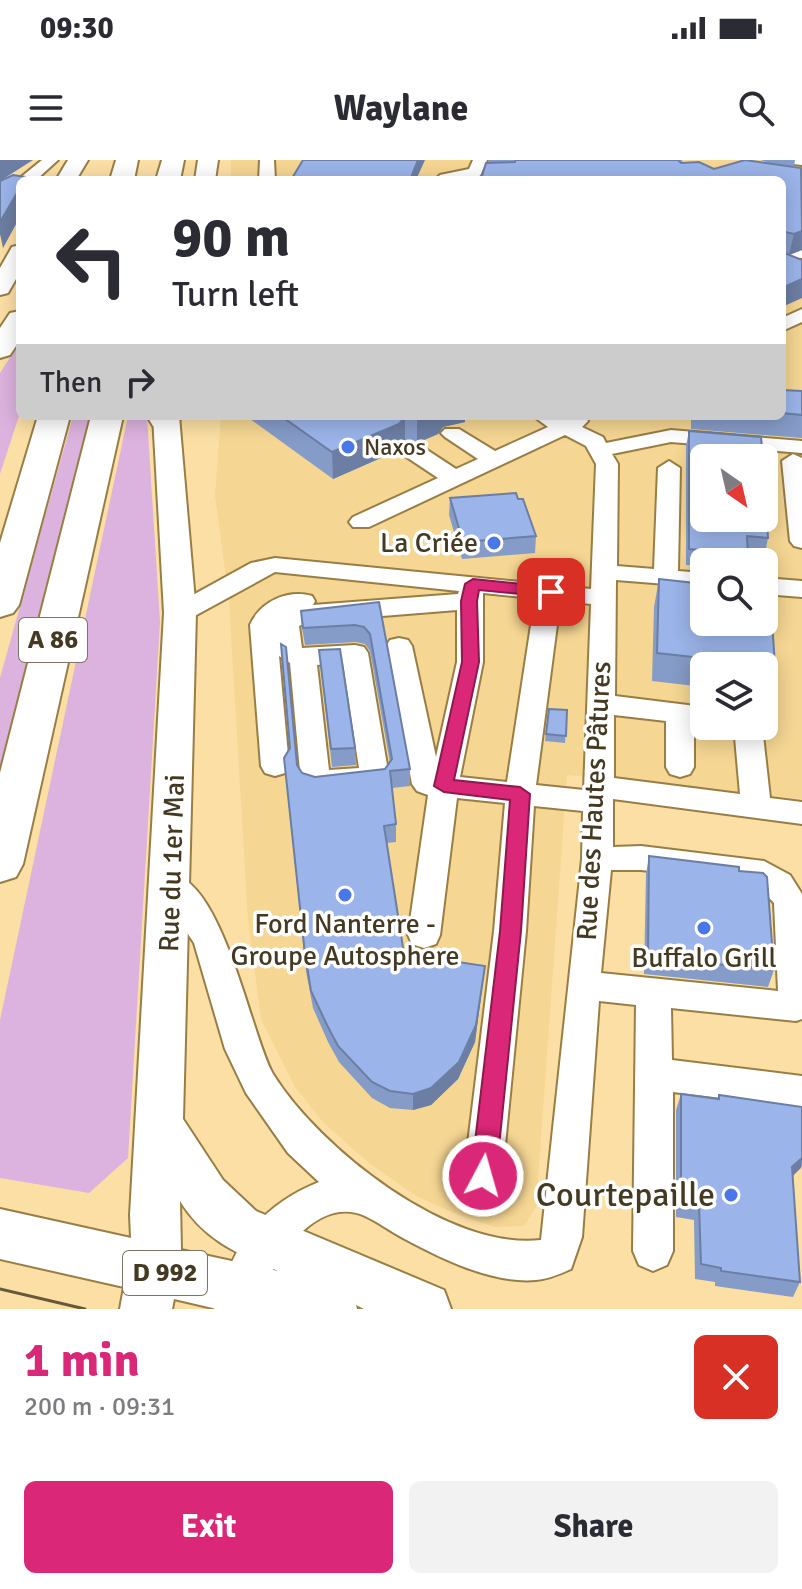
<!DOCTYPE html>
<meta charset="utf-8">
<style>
:root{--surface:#fff;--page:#f2f2f3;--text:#2b2b33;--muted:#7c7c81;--accent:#db2777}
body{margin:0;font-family:Signika,sans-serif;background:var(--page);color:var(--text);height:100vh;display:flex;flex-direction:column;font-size:30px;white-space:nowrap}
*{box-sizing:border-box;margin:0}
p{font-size:26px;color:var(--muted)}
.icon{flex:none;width:44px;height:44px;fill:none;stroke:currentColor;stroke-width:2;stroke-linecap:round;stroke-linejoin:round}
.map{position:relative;height:1149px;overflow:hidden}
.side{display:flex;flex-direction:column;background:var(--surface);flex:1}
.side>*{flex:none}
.hud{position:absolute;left:16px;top:16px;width:770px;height:244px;border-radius:12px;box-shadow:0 4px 20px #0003;background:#fff;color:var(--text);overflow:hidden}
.needle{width:52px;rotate:146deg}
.buttons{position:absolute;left:690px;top:284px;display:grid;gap:16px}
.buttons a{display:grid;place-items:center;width:88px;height:88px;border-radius:12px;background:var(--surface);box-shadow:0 4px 20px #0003;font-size:40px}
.pin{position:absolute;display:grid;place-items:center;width:68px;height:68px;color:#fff;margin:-34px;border-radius:16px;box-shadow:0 4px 12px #0006}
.me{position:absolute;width:88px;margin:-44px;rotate:6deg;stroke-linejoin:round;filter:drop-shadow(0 0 6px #0008)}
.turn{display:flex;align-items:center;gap:28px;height:168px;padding:0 24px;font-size:36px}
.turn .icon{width:104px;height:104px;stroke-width:2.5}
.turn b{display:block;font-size:56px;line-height:68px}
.then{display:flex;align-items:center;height:76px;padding:0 24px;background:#0003;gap:16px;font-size:30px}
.round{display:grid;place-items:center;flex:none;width:84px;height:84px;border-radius:12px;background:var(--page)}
.head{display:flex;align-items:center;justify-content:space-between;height:136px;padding:0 24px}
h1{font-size:48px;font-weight:700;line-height:60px;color:var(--accent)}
.cta{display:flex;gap:16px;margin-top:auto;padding:16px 24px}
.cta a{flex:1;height:92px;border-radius:12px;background:var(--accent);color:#fff;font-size:32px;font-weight:700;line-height:92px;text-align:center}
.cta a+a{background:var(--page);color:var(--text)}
.status{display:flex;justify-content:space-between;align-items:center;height:56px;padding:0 40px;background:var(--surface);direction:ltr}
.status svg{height:22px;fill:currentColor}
header{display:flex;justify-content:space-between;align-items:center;height:104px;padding:0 24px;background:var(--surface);font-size:36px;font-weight:700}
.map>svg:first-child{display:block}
.built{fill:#f5d693;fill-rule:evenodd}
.green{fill:#dcb3de}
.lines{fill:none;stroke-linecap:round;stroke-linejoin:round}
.minor-casing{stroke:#987e45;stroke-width:4}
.major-casing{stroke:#987e45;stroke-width:4}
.highway-casing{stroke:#987e45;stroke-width:4}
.minor{fill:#fff;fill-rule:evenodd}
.major{fill:#fff;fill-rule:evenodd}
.highway{fill:#fff;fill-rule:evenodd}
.tram{stroke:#67583a;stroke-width:3}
.wall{fill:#859bc8}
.shaded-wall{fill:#6c7ea3}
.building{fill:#9bb4e9;stroke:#6c7ea3;stroke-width:2}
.route{fill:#db2777;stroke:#8e194d;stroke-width:2}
.poi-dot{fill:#4976e8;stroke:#fff;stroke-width:3}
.labels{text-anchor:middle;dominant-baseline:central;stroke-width:7;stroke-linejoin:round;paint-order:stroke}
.far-poi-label{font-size:24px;fill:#443921;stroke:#fff;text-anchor:start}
.shield{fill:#fff;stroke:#7c7464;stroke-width:2}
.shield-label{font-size:26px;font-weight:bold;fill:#443921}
.poi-label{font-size:28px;fill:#443921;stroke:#fff}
.street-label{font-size:28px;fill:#443921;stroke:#fff}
.near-poi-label{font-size:34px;fill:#443921;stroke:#fff;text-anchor:end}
</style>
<div class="status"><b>09:30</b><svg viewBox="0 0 49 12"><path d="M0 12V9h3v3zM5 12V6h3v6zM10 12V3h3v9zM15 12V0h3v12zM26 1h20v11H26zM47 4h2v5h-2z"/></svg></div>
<header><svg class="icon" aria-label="menu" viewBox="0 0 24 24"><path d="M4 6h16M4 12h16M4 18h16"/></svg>Waylane<svg class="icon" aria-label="search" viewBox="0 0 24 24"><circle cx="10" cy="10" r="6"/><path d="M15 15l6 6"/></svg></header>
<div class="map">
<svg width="802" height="1149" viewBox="0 0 802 1149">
<rect width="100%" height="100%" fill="#fcdfa4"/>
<path class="built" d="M 231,0 L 802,0 L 802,639 L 567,615 L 536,1047 L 524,1066 L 495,1067 L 454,1053 L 416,1036 L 369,1003 L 323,962 L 295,927 L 261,859 L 248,760 L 229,440 L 215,335 L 221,256 L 782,256 L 782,20 L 231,20 ZM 704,298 L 764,298 L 764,358 L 704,358 ZM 704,402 L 764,402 L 764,462 L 704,462 ZM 704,506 L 764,506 L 764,566 L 704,566 Z"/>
<path class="green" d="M 20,182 L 20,253 L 0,314 L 0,213 Z
M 73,256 L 92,256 L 0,617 L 0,518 Z
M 128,256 L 147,256 L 160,462 L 128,998 L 89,1033 L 0,1018 L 0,860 Z"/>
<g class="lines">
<defs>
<path id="minor" d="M 42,0 L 58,0 L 36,20 L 20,20 L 20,22 L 18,20 L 21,17 Z
M 260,0 L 274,0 L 275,20 L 259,20 Z
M 473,0 L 487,0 L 480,16 L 461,20 L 437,18 L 440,15 L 469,9 Z
M 783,0 L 802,0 L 802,5 L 785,3 Z
M 782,87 L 802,88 L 802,98 L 782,97 Z
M 802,149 L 802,162 L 782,171 L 782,158 Z
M 533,256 L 559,256 L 565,259 L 585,257 L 588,261 L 582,267 L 603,277 L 606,283 L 671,270 L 802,281 L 802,293 L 671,282 L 612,294 L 618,304 L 617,406 L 654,409 L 658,308 L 669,301 L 680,308 L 678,411 L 704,413 L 704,427 L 616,420 L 615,536 L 704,547 L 704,565 L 694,564 L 694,607 L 690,614 L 680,617 L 670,614 L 666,607 L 666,561 L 614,555 L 614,618 L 740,634 L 734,566 L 762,566 L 770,638 L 802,642 L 802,664 L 613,639 L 613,687 L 641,686 L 764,701 L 790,715 L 802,734 L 802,859 L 796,861 L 671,848 L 672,900 L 802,916 L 802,948 L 673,932 L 673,1091 L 667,1105 L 653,1111 L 639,1105 L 633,1091 L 636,845 L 599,841 L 582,1077 L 571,1109 C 560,1114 548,1119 536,1120 C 492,1124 440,1098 403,1078 C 390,1071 378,1062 365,1056 C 313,1033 267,1109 256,1149 L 214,1149 C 233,1087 257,1047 319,1022 L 288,993 L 246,933 L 225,889 L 194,783 L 155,725 L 160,716 C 219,697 251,878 273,914 C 319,988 449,1091 541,1080 L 582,699 L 583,651 L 534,646 L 526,771 L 502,1016 L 496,1029 L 483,1034 L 470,1029 L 464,1016 L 494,771 L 505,643 L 457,638 L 440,775 L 436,784 L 424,788 L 412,784 L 408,775 L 428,635 L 417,631 L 412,624 L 386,486 L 390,480 L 399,478 L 408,480 L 412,486 L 436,597 L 457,502 L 457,450 L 308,462 L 299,466 L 302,488 L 355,485 L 364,487 L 368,493 L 389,617 L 385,624 L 316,632 L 306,629 L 301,622 L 290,503 L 279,496 L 289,606 L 285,613 L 275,616 L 265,613 L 261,606 L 250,465 C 260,442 287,429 312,436 L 315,441 L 313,445 L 458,434 L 459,431 L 275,412 L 189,459 L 171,459 L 167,453 L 171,447 L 251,403 L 275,398 L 591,429 L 596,304 L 586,286 L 565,275 L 369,367 L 353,367 L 349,362 L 353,357 L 438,318 L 405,296 L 402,291 L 405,286 L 421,286 L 456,309 L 478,299 L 445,277 L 441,273 L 445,269 L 459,269 L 495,291 L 548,267 ZM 483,433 L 591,444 L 584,630 L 536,625 L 557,465 L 553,459 L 535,459 L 531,465 L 507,622 L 460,617 L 483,502 ZM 343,503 L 359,608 L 329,610 L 317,505 ZM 611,710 L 641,710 L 756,724 L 774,743 L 778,831 L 601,813 Z
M 793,294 L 802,298 L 802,388 L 794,386 L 790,381 L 782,301 Z
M 764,418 L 802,421 L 802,437 L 764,434 Z"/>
<path id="major" d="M 68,0 L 88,0 L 76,20 L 56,20 Z
M 198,0 L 218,0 L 215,20 L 195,20 Z
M 20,85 L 20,112 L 8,133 L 0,135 L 0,108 L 12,87 Z
M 153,256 L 179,256 L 196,453 L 183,959 L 223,1020 L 256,1051 L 444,1130 L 451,1149 L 364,1149 L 356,1145 L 357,1149 L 217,1149 L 174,1139 L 172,1149 L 120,1149 L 124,1127 L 0,1099 L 0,1049 L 131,1078 L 130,1055 L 164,453 ZM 180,1041 C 205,1081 237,1093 278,1111 L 181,1090 Z"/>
<path id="highway" d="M 116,0 L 138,0 L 134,20 L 110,20 Z
M 162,0 L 184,0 L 180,20 L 156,20 Z
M 20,151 L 20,180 L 10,195 L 0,198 L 0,168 L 10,153 Z
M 38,256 L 70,256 L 19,445 L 13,453 L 0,457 L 0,383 Z
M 91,256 L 123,256 L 23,704 L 16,717 L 0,722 L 0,613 Z
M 147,256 L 179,256 L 180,259 L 175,266 L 164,268 L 153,266 Z"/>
</defs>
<use href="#minor" class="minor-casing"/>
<use href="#major" class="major-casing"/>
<use href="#highway" class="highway-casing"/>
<use href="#minor" class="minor"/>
<use href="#major" class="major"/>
<use href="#highway" class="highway"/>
<path class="tram" d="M 0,1129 L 85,1149"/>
</g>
<path class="wall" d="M 489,0 L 682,0 L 682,3 L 714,9 L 770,4 L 761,0 L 795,0 L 794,7 L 802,90 L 789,95 L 782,147 L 782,20 L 482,16 L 489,3 Z
M 782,230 L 802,231 L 802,278 L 691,269 L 691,256 L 782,256 Z
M 246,256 L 465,256 L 465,262 L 443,267 L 438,274 L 417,283 L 405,283 L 399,290 L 333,319 Z
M 689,271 L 768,378 L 765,394 L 748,392 L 746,402 L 704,402 L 704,406 L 686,405 L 686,286 Z
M 450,338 L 536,376 L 535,393 L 462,399 L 449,355 Z
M 659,419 L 775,506 L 768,534 L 764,533 L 764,506 L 704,506 L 704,527 L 652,521 L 654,447 Z
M 379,442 L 410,609 L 410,626 L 392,628 L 396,664 L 396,682 L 387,683 L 404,794 L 485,806 L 475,882 L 458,919 L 431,945 L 413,950 L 390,948 L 372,938 L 339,902 L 328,882 L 313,848 L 306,811 L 284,598 L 297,605 L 302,613 L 315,617 L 385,609 L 390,603 L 370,491 L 365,484 L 356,482 L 305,485 L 302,468 L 301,451 Z
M 319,490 L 355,588 L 356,605 L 332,607 Z
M 549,549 L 567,550 L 565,583 L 545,581 Z
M 649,696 L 739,711 L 774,810 L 768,827 L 644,814 L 646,714 Z
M 681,934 L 718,939 L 719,935 L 802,947 L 802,1006 L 793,1016 L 800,1122 L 793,1137 L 715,1126 L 715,1122 L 695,1119 L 694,1060 L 676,1057 L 676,950 Z"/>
<path class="shaded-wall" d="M 0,0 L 33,0 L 0,21 Z
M 418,0 L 425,0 L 416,20 L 410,20 Z
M 20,28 L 20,57 L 3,88 L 0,74 L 0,62 Z
M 802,71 L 802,90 L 789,95 L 794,74 Z
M 802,119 L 802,138 L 782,147 L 782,128 Z
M 418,256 L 465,256 L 465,262 L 443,267 L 438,274 L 417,283 L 417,257 Z
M 405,257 L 405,283 L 399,290 L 333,319 L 332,292 Z
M 485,806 L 475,882 L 458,919 L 431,945 L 413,950 L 413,934 Z
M 802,998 L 801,1008 L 785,1023 L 792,1007 Z"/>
<path class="building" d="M 303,0 L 418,0 L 410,20 L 291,20 Z
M 515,0 L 678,0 L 681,3 L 699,2 L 714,9 L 745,0 L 801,8 L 802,71 L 794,74 L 785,72 L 783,77 L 782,78 L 782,20 L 471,20 L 482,16 L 486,3 L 515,2 Z
M 13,15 L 26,17 L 25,20 L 20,20 L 20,28 L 0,62 L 0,21 Z
M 782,92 L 802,100 L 802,119 L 782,128 Z
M 782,230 L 802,231 L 802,255 L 782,253 Z
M 281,256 L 418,256 L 405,257 L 399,264 L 332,292 Z
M 689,271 L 761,277 L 763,298 L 704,298 L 704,358 L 764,358 L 764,316 L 768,378 L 747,376 L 748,394 L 689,389 Z
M 516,333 L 518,339 L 523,339 L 536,376 L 463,382 L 450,338 Z
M 659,419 L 704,424 L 704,462 L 764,462 L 764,430 L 770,431 L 775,506 L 657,493 Z
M 379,442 L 410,609 L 390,611 L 396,664 L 384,666 L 404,794 L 485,806 L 476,865 L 459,902 L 431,928 L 413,934 L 390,931 L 372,922 L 338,886 L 327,865 L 311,831 L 305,794 L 284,598 L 290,588 L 281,484 L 286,487 L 297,605 L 302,613 L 315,617 L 385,609 L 392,599 L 370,474 L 364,467 L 355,465 L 303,468 L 301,451 Z
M 340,489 L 355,588 L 331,589 L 319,490 Z
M 549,549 L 567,550 L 566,576 L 546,574 Z
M 649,696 L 739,707 L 739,711 L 763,713 L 767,717 L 774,810 L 648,797 Z
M 681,934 L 719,939 L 719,935 L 802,947 L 802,998 L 792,1007 L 800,1122 L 721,1111 L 721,1108 L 701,1104 L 699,1044 L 681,1042 Z"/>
<path class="route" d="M 473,419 L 551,427 L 559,432 L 551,437 L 479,430 L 477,441 L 479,502 L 454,620 L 520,627 L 530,634 L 521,771 L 496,1016 L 492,1025 L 483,1028 L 474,1025 L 471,1016 L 500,771 L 510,640 L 444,632 L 434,626 L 462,502 L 461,441 L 465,424 Z"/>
<g class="poi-dot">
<circle cx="348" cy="287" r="8"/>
<circle cx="494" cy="383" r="8"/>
<circle cx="345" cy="735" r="8"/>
<circle cx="704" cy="768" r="8"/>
<circle cx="731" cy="1035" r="8"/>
</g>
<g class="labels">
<g class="far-poi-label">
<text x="364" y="287">Naxos</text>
</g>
<g class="shield">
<rect x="19" y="458" width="68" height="44" rx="6"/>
<rect x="123" y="1091" width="84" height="44" rx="6"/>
</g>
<g class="shield-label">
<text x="53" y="480">A 86</text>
<text x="165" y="1113">D 992</text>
</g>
<g class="poi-label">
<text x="478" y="383" text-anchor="end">La Criée</text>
<text x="345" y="764">Ford Nanterre -<tspan x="345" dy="32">Groupe Autosphere</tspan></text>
<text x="704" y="798">Buffalo Grill</text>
</g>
<g class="street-label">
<text transform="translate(594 641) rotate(-87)">Rue des Hautes Pâtures</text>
<text transform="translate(172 703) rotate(-88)">Rue du 1er Mai</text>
</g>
<g class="near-poi-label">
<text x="715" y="1035">Courtepaille</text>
</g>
</g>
</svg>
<div class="buttons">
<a><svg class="needle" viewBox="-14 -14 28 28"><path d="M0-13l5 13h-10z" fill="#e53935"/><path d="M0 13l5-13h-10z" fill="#7c7c81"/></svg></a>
<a><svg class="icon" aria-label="search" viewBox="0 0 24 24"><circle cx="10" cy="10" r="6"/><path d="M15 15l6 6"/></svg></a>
<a><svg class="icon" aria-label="layers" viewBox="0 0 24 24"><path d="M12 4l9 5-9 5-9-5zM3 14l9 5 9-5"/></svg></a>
</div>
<div class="pin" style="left:551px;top:432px;background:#d93025"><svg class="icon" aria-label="arrive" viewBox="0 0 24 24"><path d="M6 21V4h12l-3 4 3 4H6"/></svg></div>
<svg class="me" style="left:483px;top:1016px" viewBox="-20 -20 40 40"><circle r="17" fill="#db2777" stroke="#fff" stroke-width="3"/><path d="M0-11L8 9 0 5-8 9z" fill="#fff"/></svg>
<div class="hud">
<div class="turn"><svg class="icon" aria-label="left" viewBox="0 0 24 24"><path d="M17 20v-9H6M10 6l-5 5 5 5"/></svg><div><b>90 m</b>Turn left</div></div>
<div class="then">Then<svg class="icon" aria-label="right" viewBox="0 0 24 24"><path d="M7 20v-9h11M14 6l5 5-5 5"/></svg></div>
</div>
</div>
<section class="side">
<div class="head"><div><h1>1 min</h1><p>200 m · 09:31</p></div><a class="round" style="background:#d93025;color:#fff"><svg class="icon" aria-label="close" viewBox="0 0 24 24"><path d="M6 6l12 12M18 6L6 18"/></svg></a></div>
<div class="cta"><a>Exit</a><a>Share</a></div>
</section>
